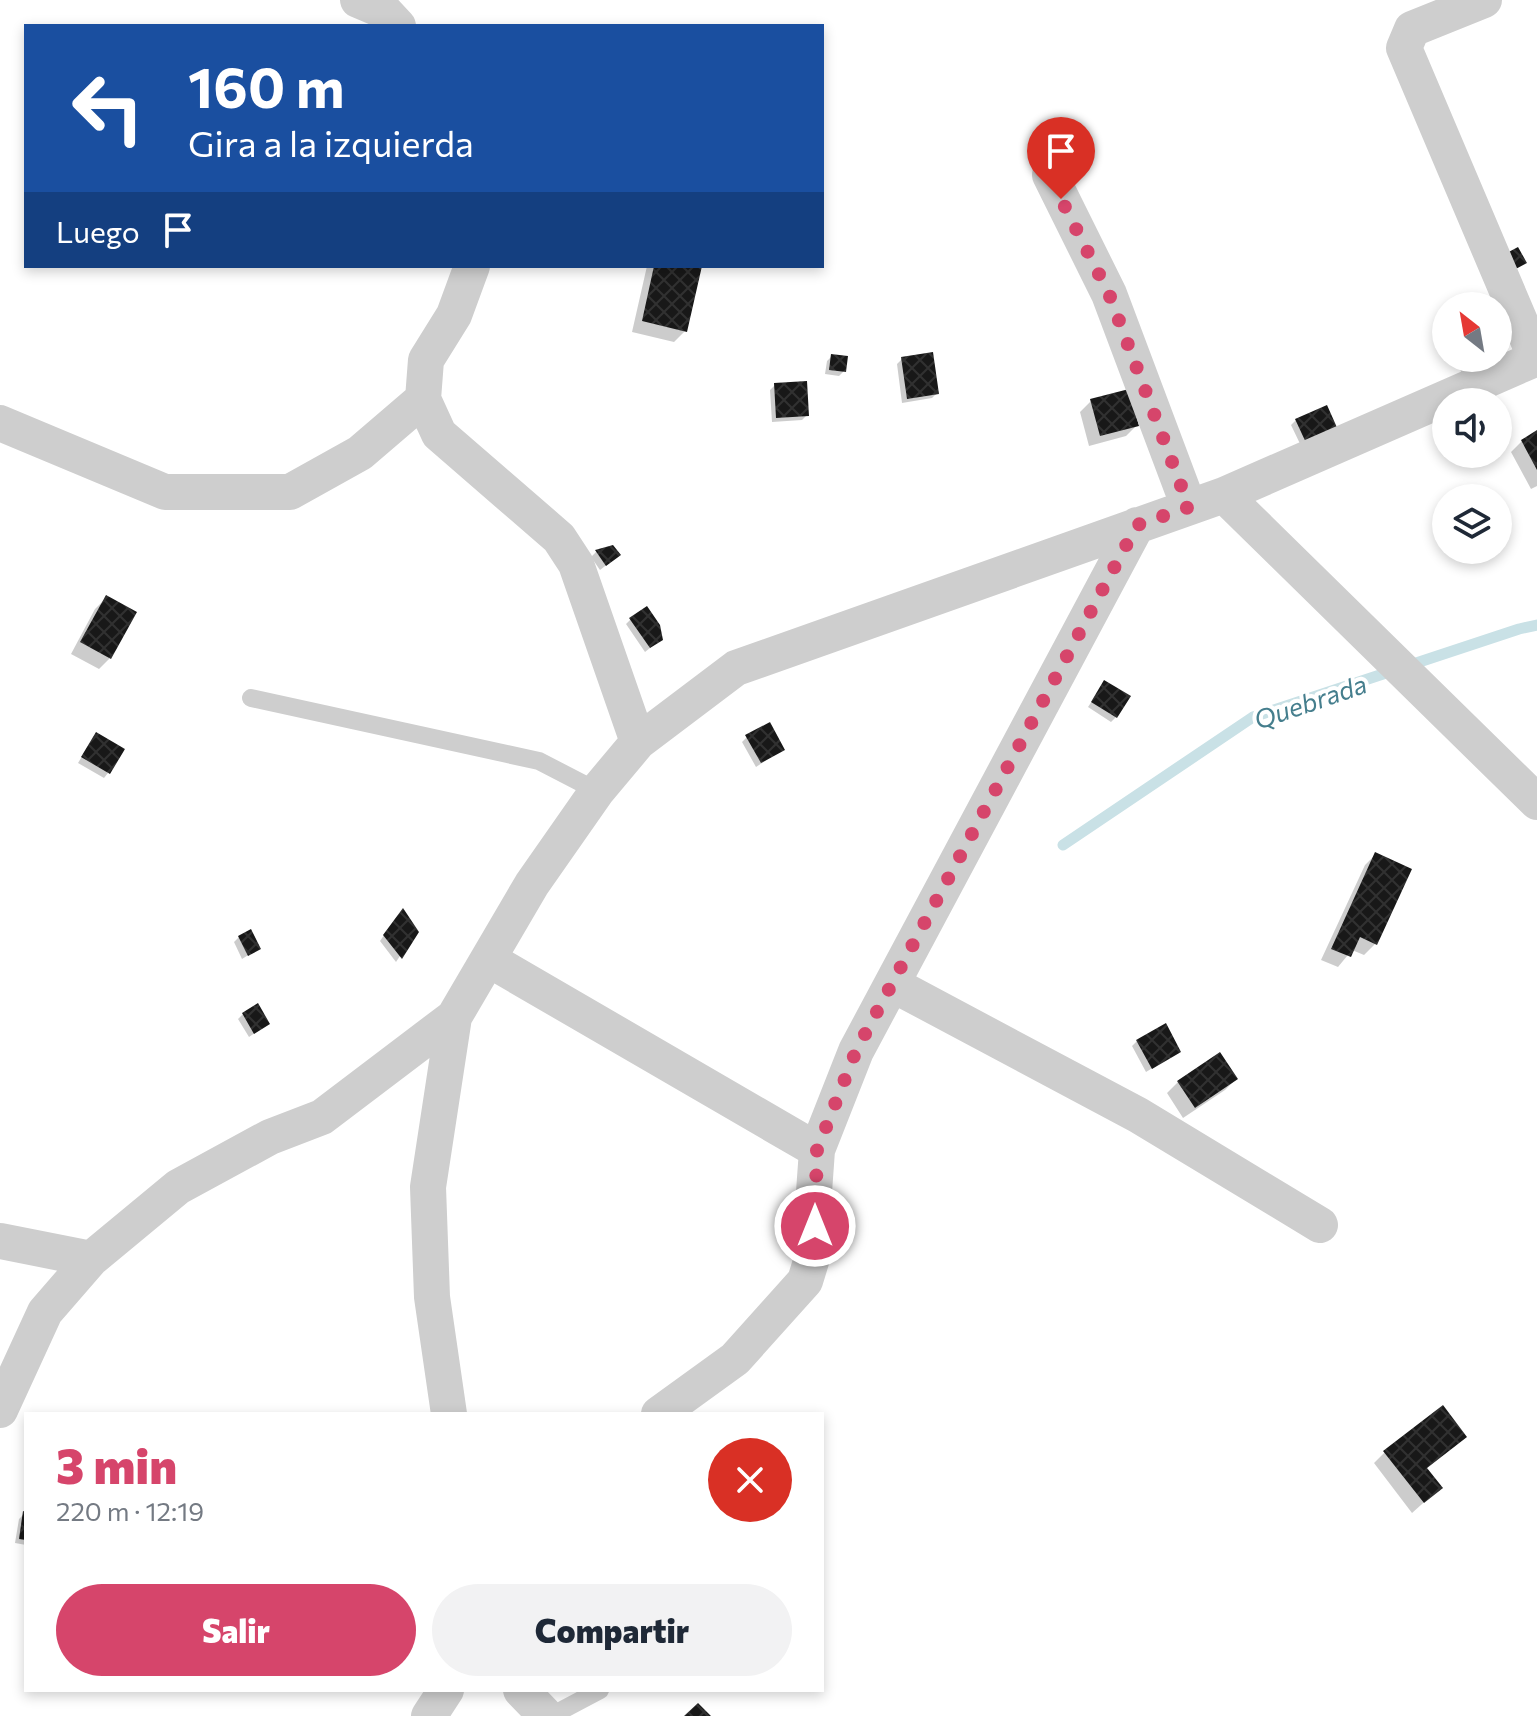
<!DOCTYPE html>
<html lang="es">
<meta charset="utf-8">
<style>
:root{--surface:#fff;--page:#f2f2f3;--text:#1f2937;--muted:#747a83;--accent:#d6456b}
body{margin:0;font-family:Commissioner,sans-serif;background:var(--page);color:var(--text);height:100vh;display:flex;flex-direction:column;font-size:30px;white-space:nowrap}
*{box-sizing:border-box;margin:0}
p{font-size:26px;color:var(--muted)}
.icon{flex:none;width:44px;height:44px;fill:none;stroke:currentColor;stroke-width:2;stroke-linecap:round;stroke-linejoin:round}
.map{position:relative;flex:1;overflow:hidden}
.details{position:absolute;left:24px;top:1412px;width:800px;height:280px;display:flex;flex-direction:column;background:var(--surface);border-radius:0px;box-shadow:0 4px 12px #0003}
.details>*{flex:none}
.banner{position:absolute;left:24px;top:24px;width:800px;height:244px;border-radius:0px;box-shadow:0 4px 12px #0003;background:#1a4fa0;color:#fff;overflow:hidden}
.needle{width:52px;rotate:329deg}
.controls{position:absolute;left:1432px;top:292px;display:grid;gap:16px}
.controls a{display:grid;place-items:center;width:80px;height:80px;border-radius:50%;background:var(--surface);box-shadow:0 4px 12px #0003;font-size:40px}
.pin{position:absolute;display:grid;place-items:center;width:68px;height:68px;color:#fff;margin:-82px -34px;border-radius:50% 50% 50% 0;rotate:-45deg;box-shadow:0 0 8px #0007}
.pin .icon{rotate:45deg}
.me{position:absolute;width:88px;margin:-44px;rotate:0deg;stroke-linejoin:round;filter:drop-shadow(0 0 6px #0008)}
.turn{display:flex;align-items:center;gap:28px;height:168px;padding:0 32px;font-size:36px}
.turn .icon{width:104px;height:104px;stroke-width:2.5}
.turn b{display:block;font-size:56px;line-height:68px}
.then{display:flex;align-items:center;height:76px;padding:0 32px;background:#0003;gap:16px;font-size:30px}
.round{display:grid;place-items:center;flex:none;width:84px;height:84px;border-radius:42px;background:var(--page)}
.headline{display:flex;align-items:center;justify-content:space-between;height:136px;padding:0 32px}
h1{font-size:48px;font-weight:800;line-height:60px;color:var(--accent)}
.action{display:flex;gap:16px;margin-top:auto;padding:16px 32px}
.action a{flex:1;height:92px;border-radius:48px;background:var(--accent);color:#fff;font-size:32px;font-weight:800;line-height:92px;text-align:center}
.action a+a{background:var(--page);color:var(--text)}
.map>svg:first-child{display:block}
.shadow{fill:#0003}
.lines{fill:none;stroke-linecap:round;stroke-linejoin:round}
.stream{stroke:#c9e1e6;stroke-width:11}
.building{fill:url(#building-cross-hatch)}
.lane{stroke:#cecece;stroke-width:18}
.street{stroke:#cecece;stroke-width:36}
.route{stroke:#d6456b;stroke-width:14;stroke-dasharray:0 25.2}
.labels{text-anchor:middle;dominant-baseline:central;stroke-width:8;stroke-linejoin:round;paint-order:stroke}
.water-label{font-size:26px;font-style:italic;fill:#457e8d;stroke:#fff}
</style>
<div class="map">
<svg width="1537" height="1716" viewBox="0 0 1537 1716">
<defs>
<pattern id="building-cross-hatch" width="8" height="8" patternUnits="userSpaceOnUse" patternTransform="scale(2)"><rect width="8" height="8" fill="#181818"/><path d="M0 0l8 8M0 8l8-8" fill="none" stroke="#313131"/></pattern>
</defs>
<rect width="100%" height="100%" fill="#fff"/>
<path class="shadow" d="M 647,266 L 700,266 L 685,331 L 674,342 L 632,332 Z
M 832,356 L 844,371 L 839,376 L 825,374 L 827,361 Z
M 1454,358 L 1488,358 L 1463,375 Z
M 902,359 L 937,393 L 932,398 L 902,403 L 897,364 Z
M 775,385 L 807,415 L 802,420 L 772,422 L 770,390 Z
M 1091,401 L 1137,425 L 1126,436 L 1089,446 L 1080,412 Z
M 1326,407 L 1303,450 L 1291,425 L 1296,420 Z
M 1537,433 L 1537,486 L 1531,489 L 1511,452 L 1522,441 Z
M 612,547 L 613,560 L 600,570 L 591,557 L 596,552 Z
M 106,598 L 110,658 L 99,669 L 71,654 L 95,609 Z
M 631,619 L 655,644 L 645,652 L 626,624 Z
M 1104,683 L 1116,717 L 1111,722 L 1088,707 Z
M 747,737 L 783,749 L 756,767 L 742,742 Z
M 92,740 L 108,773 L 104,778 L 78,763 Z
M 1376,854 L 1375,944 L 1364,955 L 1352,950 L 1338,967 L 1321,960 L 1365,865 Z
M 398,915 L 416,932 L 396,962 L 380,941 Z
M 239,937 L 258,949 L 242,959 L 234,942 Z
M 243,1014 L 268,1024 L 249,1037 L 238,1019 Z
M 1137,1041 L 1179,1052 L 1146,1072 L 1132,1046 Z
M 1236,1079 L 1225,1090 L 1183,1118 L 1167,1093 L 1178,1082 Z
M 1465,1437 L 1426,1469 L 1440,1488 L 1412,1513 L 1374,1463 L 1385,1452 Z
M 24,1514 L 26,1514 L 26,1545 L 15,1543 L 19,1519 Z"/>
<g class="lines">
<path class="stream" d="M 1063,845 L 1253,717 L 1519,629 L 1537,625"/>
</g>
<path class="building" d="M 1518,247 L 1527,263 L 1512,271 L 1503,255 Z
M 654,266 L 702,266 L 687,332 L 642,321 Z
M 933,352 L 939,394 L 907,399 L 901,357 Z
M 831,354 L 848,356 L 846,372 L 829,370 Z
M 1462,358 L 1490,358 L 1491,360 L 1469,371 Z
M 807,381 L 809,416 L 776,418 L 774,383 Z
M 1129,389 L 1139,426 L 1100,436 L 1090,399 Z
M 1327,405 L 1339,432 L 1308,447 L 1295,419 Z
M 1537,430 L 1537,470 L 1521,440 Z
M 613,545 L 621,555 L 606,566 L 595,550 Z
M 106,595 L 137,612 L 111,659 L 80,642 Z
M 647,606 L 660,625 L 663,640 L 650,648 L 629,618 Z
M 1104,680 L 1131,696 L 1117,718 L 1091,702 Z
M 770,722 L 785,750 L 761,763 L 745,735 Z
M 96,732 L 125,749 L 110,774 L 81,757 Z
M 1375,852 L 1412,869 L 1377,945 L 1360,937 L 1351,957 L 1331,949 Z
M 403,908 L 419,932 L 402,959 L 383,935 Z
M 251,929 L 261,949 L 248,956 L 238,936 Z
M 258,1003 L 270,1024 L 254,1034 L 242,1013 Z
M 1166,1023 L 1181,1052 L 1152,1069 L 1136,1040 Z
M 1220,1052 L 1238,1079 L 1195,1108 L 1177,1081 Z
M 1443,1405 L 1467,1437 L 1427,1468 L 1443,1488 L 1424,1503 L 1383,1451 Z
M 23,1511 L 26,1512 L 26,1540 L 19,1539 Z
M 698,1703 L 711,1716 L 684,1716 Z"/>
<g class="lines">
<path class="lane" d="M 251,698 L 539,761 L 597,791
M 551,1716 L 600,1690"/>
<path class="street" d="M 358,0 L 384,11 L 398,26
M 1484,0 L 1412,29 L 1404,48 L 1536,359
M 1050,175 L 1109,294 L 1189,507
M 472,266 L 454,315 L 426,360 L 423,399 L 439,434 L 559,538 L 576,564 L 638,742
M 0,423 L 165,492 L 290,492 L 360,453 L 423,399
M 1224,495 L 1537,802
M 488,959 L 817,1150
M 892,984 L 1138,1115 L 1320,1225
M 0,1241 L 91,1259
M 0,1410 L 45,1312 L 91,1259 L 178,1187 L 270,1137 L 322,1117 L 454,1017 L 532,884 L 597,791 L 638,742 L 736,668 L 1224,495 L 1537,358
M 449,1414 L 432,1297 L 428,1187 L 454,1017
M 659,1414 L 735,1359 L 805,1281 L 816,1245 L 813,1206 L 817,1150 L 856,1051 L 1137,525
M 521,1690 L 546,1716
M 429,1716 L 446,1690"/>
</g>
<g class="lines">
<path class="route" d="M 815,1226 L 817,1150 L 856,1051 L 1137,525 L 1189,507 L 1109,294 L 1061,199"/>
</g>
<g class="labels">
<g class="water-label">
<text transform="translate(1310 701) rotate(-19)">Quebrada</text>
</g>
</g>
</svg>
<div class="controls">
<a><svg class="needle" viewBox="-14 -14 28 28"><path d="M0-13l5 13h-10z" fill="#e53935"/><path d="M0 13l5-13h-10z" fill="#747a83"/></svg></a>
<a><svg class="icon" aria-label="sound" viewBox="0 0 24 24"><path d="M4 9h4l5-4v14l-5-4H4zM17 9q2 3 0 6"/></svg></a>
<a><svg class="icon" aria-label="layers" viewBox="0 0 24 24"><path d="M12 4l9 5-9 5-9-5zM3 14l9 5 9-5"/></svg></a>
</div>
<div class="pin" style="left:1061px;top:199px;background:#d93025"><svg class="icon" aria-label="arrive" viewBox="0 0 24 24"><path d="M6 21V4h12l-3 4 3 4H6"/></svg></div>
<svg class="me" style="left:815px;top:1226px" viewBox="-20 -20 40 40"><circle r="17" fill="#d6456b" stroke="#fff" stroke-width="3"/><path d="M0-11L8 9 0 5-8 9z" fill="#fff"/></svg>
<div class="banner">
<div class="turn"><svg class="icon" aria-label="left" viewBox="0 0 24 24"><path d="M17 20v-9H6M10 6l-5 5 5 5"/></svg><div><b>160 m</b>Gira a la izquierda</div></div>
<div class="then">Luego<svg class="icon" aria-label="arrive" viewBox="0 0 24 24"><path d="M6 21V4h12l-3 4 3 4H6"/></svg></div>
</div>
<section class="details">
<div class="headline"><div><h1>3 min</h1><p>220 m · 12:19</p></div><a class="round" style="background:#d93025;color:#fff"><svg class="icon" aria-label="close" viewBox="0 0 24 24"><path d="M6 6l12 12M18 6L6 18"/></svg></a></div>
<div class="action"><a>Salir</a><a>Compartir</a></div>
</section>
</div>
